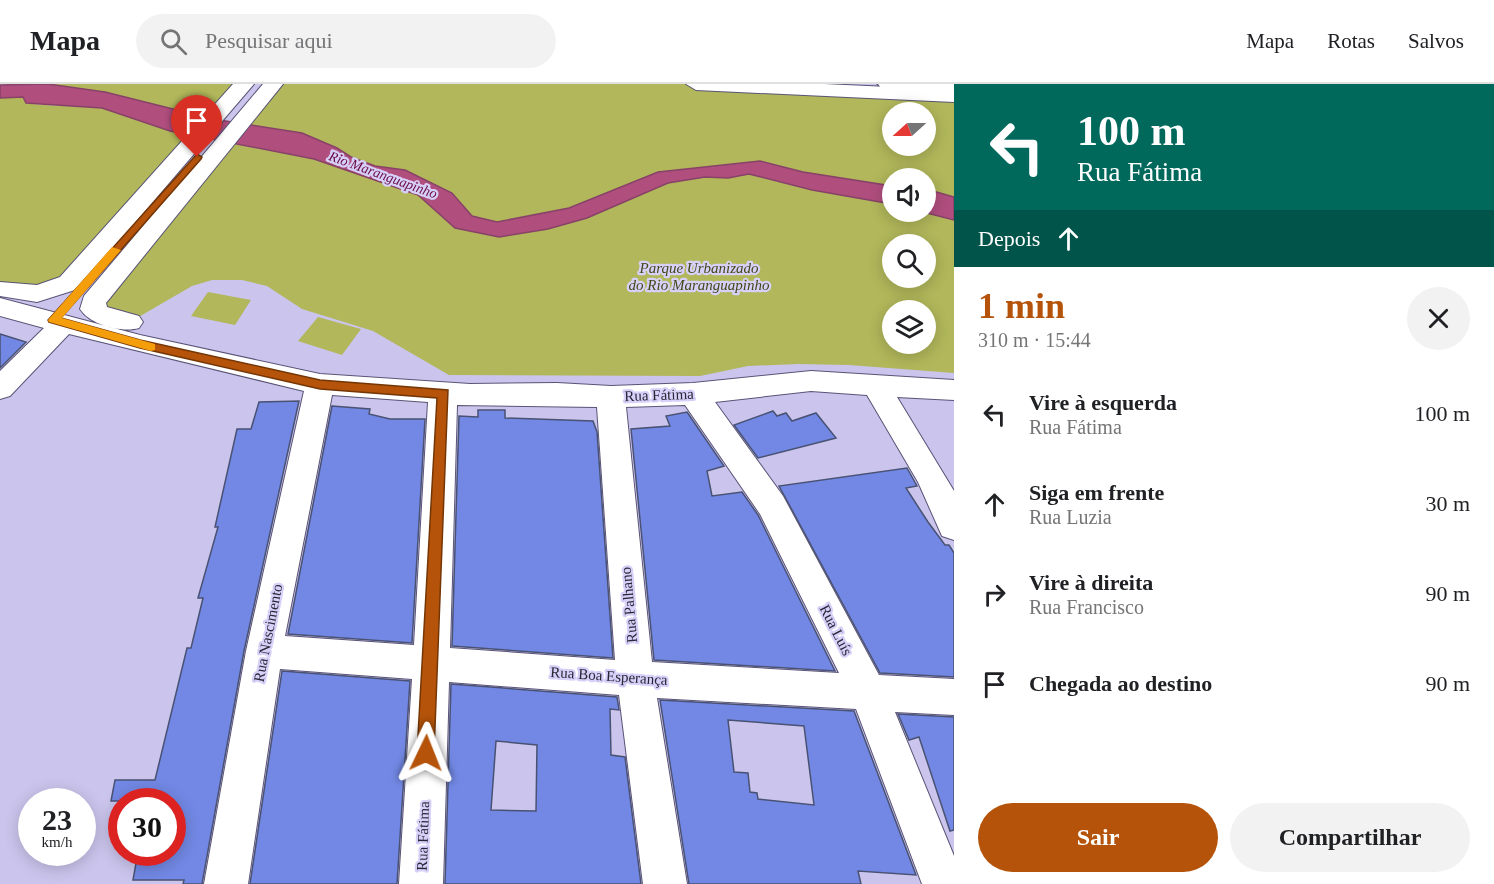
<!DOCTYPE html>
<html lang="pt">
<meta charset="utf-8">
<style>
:root{--surface:#fff;--page:#f2f2f2;--text:#202124;--muted:#757577;--line:#e0e0e0;--accent:#b45309}
body{margin:0;font-family:Georgia,serif;background:var(--page);color:var(--text);height:100vh;display:flex;flex-direction:column;font-size:22px;white-space:nowrap}
*{box-sizing:border-box;margin:0}
p{font-size:20px;color:var(--muted)}
.icon{flex:none;width:33px;height:33px;fill:none;stroke:currentColor;stroke-width:2;stroke-linecap:round;stroke-linejoin:round}
.map{position:relative;flex:1;overflow:hidden}
.panel{display:flex;flex-direction:column;background:var(--surface);width:540px}
.panel>*{flex:none}
.guide{background:#00695c;color:#fff;overflow:hidden}
.needle{width:39px;rotate:249deg}
.buttons{position:absolute;left:882px;top:18px;display:grid;gap:12px}
.buttons a{display:grid;place-items:center;width:54px;height:54px;border-radius:50%;background:var(--surface);box-shadow:0 3px 15px #0003;font-size:30px}
.speed{position:absolute;left:18px;top:704px;display:flex;gap:12px;font-size:30px;font-weight:700;text-align:center}
.speed>*{display:grid;place-content:center;width:78px;height:78px;border-radius:50%;background:var(--surface);box-shadow:0 3px 15px #0003;line-height:1}
.speed small{font-size:15px;font-weight:400}
.speed .limit{border:9px solid #d22;background:#fff;color:#111}
.pin{position:absolute;display:grid;place-items:center;width:51px;height:51px;color:#fff;margin:-62px -26px;border-radius:50% 50% 50% 0;rotate:-45deg;box-shadow:0 0 6px #0007}
.pin .icon{rotate:45deg}
.me{position:absolute;width:66px;margin:-33px;rotate:2deg;stroke-linejoin:round;filter:drop-shadow(0 0 4px #0008)}
.turn{display:flex;align-items:center;gap:21px;height:126px;padding:0 24px;font-size:27px}
.turn .icon{width:78px;height:78px;stroke-width:2.5}
.turn b{display:block;font-size:42px;line-height:51px}
.then{display:flex;align-items:center;height:57px;padding:0 24px;background:#0003;gap:12px;font-size:22px}
.round{display:grid;place-items:center;flex:none;width:63px;height:63px;border-radius:32px;background:var(--page)}
.overview{display:flex;align-items:center;justify-content:space-between;height:102px;padding:0 24px}
h1{font-size:36px;font-weight:700;line-height:45px;color:var(--accent)}
.cta{display:flex;gap:12px;margin-top:auto;padding:12px 24px}
.cta a{flex:1;height:69px;border-radius:36px;background:var(--accent);color:#fff;font-size:24px;font-weight:700;line-height:69px;text-align:center}
.cta a+a{background:var(--page);color:var(--text)}
ul{padding:0;list-style:none}
li{display:flex;align-items:center;gap:18px;height:90px;padding:0 24px}
li div{flex:1}
li b{display:block;font-size:22px}
li em{font-style:normal}
header{display:flex;align-items:center;gap:36px;box-sizing:border-box;height:84px;padding:0 30px;background:var(--surface);border-bottom:2px solid var(--line)}
header strong{font-size:28px}
nav{display:flex;gap:33px;margin-inline-start:auto;font-size:21px}
.search{width:420px;height:54px;background:var(--page);display:flex;align-items:center;gap:15px;box-sizing:border-box;padding:0 21px;border-radius:33px;color:var(--muted);font-size:22px}
main{display:flex;flex:1;min-height:0}
.map>svg:first-child{display:block}
.green{fill:#b1b75a;fill-rule:evenodd}
.water{fill:#b04e7e;stroke:#884268;stroke-width:1.5}
.building{fill:#7288e4;stroke:#495273;stroke-width:1.5;fill-rule:evenodd}
.lines{fill:none;stroke-linecap:round;stroke-linejoin:round}
.minor-casing{stroke:#595476;stroke-width:2}
.major-casing{stroke:#595476;stroke-width:3}
.minor{fill:#fff;fill-rule:evenodd}
.major{fill:#fff;fill-rule:evenodd}
.route{fill:#b45309;stroke:#753606;stroke-width:1.5}
.slow{fill:#f59e0b}
.labels{text-anchor:middle;dominant-baseline:central;stroke-width:4.5;stroke-linejoin:round;paint-order:stroke}
.far-water-label{font-size:14px;font-style:italic;fill:#690941;stroke:#d7d1fa}
.park-label{font-size:15px;font-style:italic;fill:#444718;stroke:#d7d1fa}
.street-label{font-size:15px;fill:#292635;stroke:#d7d1fa}
</style>
<header>
<strong>Mapa</strong>
<div class="search"><svg class="icon" aria-label="search" viewBox="0 0 24 24"><circle cx="10" cy="10" r="6"/><path d="M15 15l6 6"/></svg>Pesquisar aqui</div>
<nav><a>Mapa</a><a>Rotas</a><a>Salvos</a></nav>
</header>
<main>
<div class="map">
<svg width="954" height="800" viewBox="0 0 954 800">
<rect width="100%" height="100%" fill="#cbc5ed"/>
<path class="green" d="M 48,0 L 244,0 L 213,35 L 105,8 Z
M 273,0 L 696,0 L 954,12 L 954,113 L 926,105 L 926,94 L 892,94 L 892,102 L 803,88 L 760,77 L 658,88 L 569,124 L 497,138 L 472,132 L 452,109 L 405,86 L 375,82 L 351,73 L 337,64 L 302,49 L 239,40 ZM 892,28 L 926,28 L 926,62 L 892,62 Z
M 23,13 L 26,19 C 51,23 76,21 100,24 C 132,28 165,46 198,52 L 69,199 L 0,204 L 0,14 Z
M 225,58 L 314,75 L 418,111 L 455,144 L 499,153 L 548,145 L 587,134 L 668,99 L 705,93 L 728,94 L 749,90 L 812,106 L 892,120 L 892,128 L 923,128 L 954,136 L 954,289 L 849,281 L 798,280 L 748,282 L 700,292 L 449,291 L 373,247 L 302,225 L 267,202 L 242,196 L 212,196 L 192,202 L 130,238 L 93,218 ZM 892,160 L 926,160 L 926,194 L 892,194 ZM 892,226 L 926,226 L 926,260 L 892,260 Z
M 208,208 L 251,216 L 235,241 L 191,232 Z
M 318,233 L 361,245 L 342,271 L 298,257 Z"/>
<path class="water" d="M 48,0 L 105,8 L 213,35 L 302,49 L 337,64 L 351,73 L 375,82 L 405,86 L 452,109 L 472,132 L 497,138 L 569,124 L 658,88 L 760,77 L 803,88 L 892,102 L 892,120 L 812,106 L 749,90 L 728,94 L 705,93 L 668,99 L 587,134 L 548,145 L 499,153 L 455,144 L 418,111 L 314,75 L 170,47 L 102,24 L 26,19 L 23,13 L 0,14 L 0,1 Z
M 926,105 L 954,113 L 954,136 L 923,128 L 926,128 Z"/>
<path class="building" d="M 0,250 L 26,258 L 0,284 Z
M 299,317 L 244,567 L 202,800 L 183,800 L 184,796 L 133,796 L 138,768 L 172,768 L 172,717 L 111,717 L 115,696 L 155,696 L 187,564 L 191,564 L 203,514 L 198,514 L 218,443 L 215,443 L 237,345 L 251,345 L 259,318 Z
M 332,322 L 370,325 L 369,330 L 390,335 L 425,335 L 412,559 L 288,550 Z
M 478,326 L 505,326 L 505,334 L 593,337 L 597,348 L 613,574 L 452,562 L 459,332 L 478,333 Z
M 773,327 L 777,332 L 786,329 L 792,337 L 816,329 L 836,354 L 758,374 L 734,341 Z
M 687,328 L 724,382 L 707,387 L 712,412 L 742,408 L 758,431 L 835,587 L 654,576 L 631,345 L 670,342 L 666,332 Z
M 907,384 L 917,402 L 906,404 L 928,438 L 945,461 L 949,461 L 954,469 L 954,593 L 880,589 L 779,402 Z
M 282,587 L 410,597 L 397,800 L 250,800 Z
M 451,600 L 617,613 L 619,626 L 610,625 L 611,671 L 625,673 L 641,800 L 445,800 ZM 496,657 L 537,661 L 536,727 L 491,726 Z
M 660,616 L 854,627 L 916,791 L 858,787 L 861,800 L 689,800 ZM 728,636 L 804,642 L 814,721 L 758,715 L 757,709 L 750,708 L 748,689 L 734,688 Z
M 898,630 L 954,633 L 954,746 L 950,747 L 919,653 L 909,656 Z"/>
<g class="lines">
<defs>
<path id="minor" d="M 233,0 L 254,0 L 78,205 L 37,218 L 0,212 L 0,198 L 37,201 L 60,193 Z
M 263,0 L 283,0 L 106,219 L 107,223 L 139,232 L 143,238 L 139,244 C 122,249 90,241 80,225 L 84,212 Z
M 686,0 L 824,0 L 954,6 L 954,18 L 696,6 Z
M 0,214 L 140,251 L 320,290 L 470,300 L 557,299 L 611,302 L 693,299 L 811,287 L 954,296 L 954,316 L 897,313 L 954,407 L 954,456 L 942,452 L 918,398 L 867,311 L 811,307 L 715,318 L 783,412 L 879,591 L 954,595 L 954,631 L 895,628 L 954,772 L 954,800 L 922,800 L 856,625 L 657,614 L 687,800 L 643,800 L 619,611 L 449,598 L 443,800 L 399,800 L 412,595 L 280,585 L 248,800 L 204,800 L 246,567 L 304,307 L 69,250 L 10,312 L 0,315 L 0,287 L 44,244 L 0,232 ZM 332,311 L 428,318 L 414,561 L 285,552 ZM 457,321 L 597,323 L 615,576 L 450,564 ZM 685,321 L 760,430 L 839,589 L 652,578 L 626,323 Z"/>
<path id="major" d="M 878,0 L 954,0 L 954,9 L 888,6 L 881,4 Z"/>
</defs>
<use href="#minor" class="minor-casing"/>
<use href="#major" class="major-casing"/>
<use href="#minor" class="minor"/>
<use href="#major" class="major"/>
</g>
<path class="route" d="M 197,70 L 202,73 L 201,75 L 61,234 L 140,256 L 320,296 L 448,306 L 434,669 L 432,675 L 426,678 L 420,675 L 417,669 L 437,314 L 320,305 L 140,264 L 49,238 L 48,236 Z"/>
<path class="slow" d="M 112,163 L 121,166 L 62,234 L 155,260 L 155,266 L 151,267 L 49,238 L 48,236 Z"/>
<g class="labels">
<g class="far-water-label">
<text transform="translate(383 91) rotate(20)">Rio Maranguapinho</text>
</g>
<g class="park-label">
<text x="699" y="184">Parque Urbanizado<tspan x="699" dy="17">do Rio Maranguapinho</tspan></text>
</g>
<g class="street-label">
<text transform="translate(659 311) rotate(-2)">Rua Fátima</text>
<text transform="translate(629 521) rotate(-95)">Rua Palhano</text>
<text transform="translate(836 546) rotate(63)">Rua Luís</text>
<text transform="translate(268 549) rotate(-79)">Rua Nascimento</text>
<text transform="translate(609 592) rotate(4)">Rua Boa Esperança</text>
<text transform="translate(423 752) rotate(-88)">Rua Fátima</text>
</g>
</g>
</svg>
<div class="buttons">
<a><svg class="needle" viewBox="-14 -14 28 28"><path d="M0-13l5 13h-10z" fill="#e53935"/><path d="M0 13l5-13h-10z" fill="#757577"/></svg></a>
<a><svg class="icon" aria-label="sound" viewBox="0 0 24 24"><path d="M4 9h4l5-4v14l-5-4H4zM17 9q2 3 0 6"/></svg></a>
<a><svg class="icon" aria-label="search" viewBox="0 0 24 24"><circle cx="10" cy="10" r="6"/><path d="M15 15l6 6"/></svg></a>
<a><svg class="icon" aria-label="layers" viewBox="0 0 24 24"><path d="M12 4l9 5-9 5-9-5zM3 14l9 5 9-5"/></svg></a>
</div>
<div class="speed"><div>23<small>km/h</small></div><div class="limit">30</div></div>
<div class="pin" style="left:197px;top:73px;background:#d93025"><svg class="icon" aria-label="arrive" viewBox="0 0 24 24"><path d="M6 21V4h12l-3 4 3 4H6"/></svg></div>
<svg class="me" style="left:426px;top:669px" viewBox="-20 -20 40 40"><path d="M0-17L14 15 0 8-14 15z" fill="#b45309" stroke="#fff" stroke-width="4"/></svg>
</div>
<section class="panel">
<div class="guide">
<div class="turn"><svg class="icon" aria-label="left" viewBox="0 0 24 24"><path d="M17 20v-9H6M10 6l-5 5 5 5"/></svg><div><b>100 m</b>Rua Fátima</div></div>
<div class="then">Depois<svg class="icon" aria-label="ahead" viewBox="0 0 24 24"><path d="M12 20V5M6 11l6-6 6 6"/></svg></div>
</div>
<div class="overview"><div><h1>1 min</h1><p>310 m · 15:44</p></div><a class="round"><svg class="icon" aria-label="close" viewBox="0 0 24 24"><path d="M6 6l12 12M18 6L6 18"/></svg></a></div>
<ul>
<li><svg class="icon" aria-label="left" viewBox="0 0 24 24"><path d="M17 20v-9H6M10 6l-5 5 5 5"/></svg><div><b>Vire à esquerda</b><p>Rua Fátima</p></div><em>100 m</em></li>
<li><svg class="icon" aria-label="ahead" viewBox="0 0 24 24"><path d="M12 20V5M6 11l6-6 6 6"/></svg><div><b>Siga em frente</b><p>Rua Luzia</p></div><em>30 m</em></li>
<li><svg class="icon" aria-label="right" viewBox="0 0 24 24"><path d="M7 20v-9h11M14 6l5 5-5 5"/></svg><div><b>Vire à direita</b><p>Rua Francisco</p></div><em>90 m</em></li>
<li><svg class="icon" aria-label="arrive" viewBox="0 0 24 24"><path d="M6 21V4h12l-3 4 3 4H6"/></svg><div><b>Chegada ao destino</b></div><em>90 m</em></li>
</ul>
<div class="cta"><a>Sair</a><a>Compartilhar</a></div>
</section>
</main>
